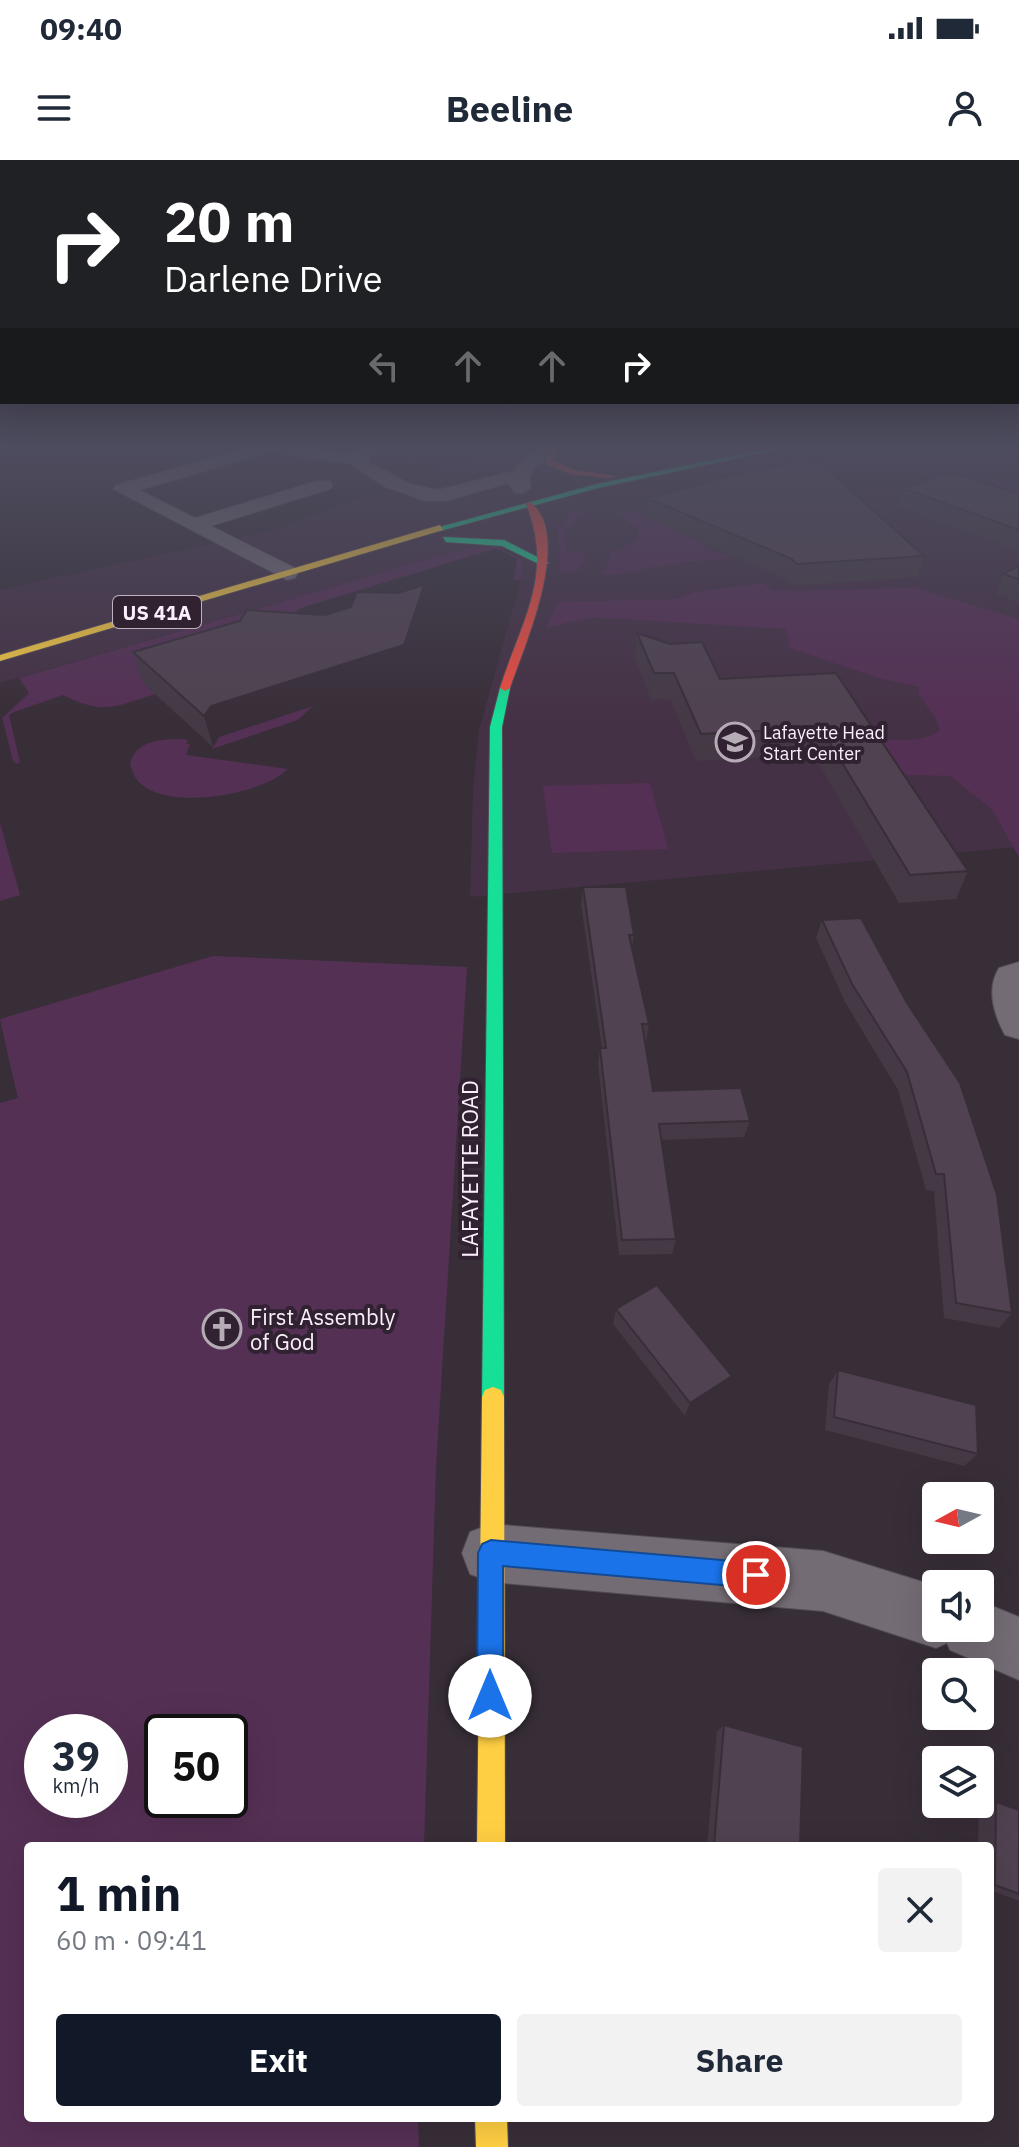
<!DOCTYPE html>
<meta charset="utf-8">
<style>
:root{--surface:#fff;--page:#f2f2f3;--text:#1f2937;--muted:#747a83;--accent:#111827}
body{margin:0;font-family:"IBM Plex Sans",sans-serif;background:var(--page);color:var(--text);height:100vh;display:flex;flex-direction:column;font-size:30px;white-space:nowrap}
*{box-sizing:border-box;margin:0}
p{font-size:26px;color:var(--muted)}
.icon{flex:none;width:44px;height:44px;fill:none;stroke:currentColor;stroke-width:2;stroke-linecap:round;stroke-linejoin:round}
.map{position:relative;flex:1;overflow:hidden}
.side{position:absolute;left:24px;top:1682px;width:970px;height:280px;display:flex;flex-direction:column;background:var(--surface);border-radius:8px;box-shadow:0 8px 32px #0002}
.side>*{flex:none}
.hud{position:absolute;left:0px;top:0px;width:1020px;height:244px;box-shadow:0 8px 32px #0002;background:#202124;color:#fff;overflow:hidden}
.needle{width:52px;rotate:262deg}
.buttons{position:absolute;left:922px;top:1322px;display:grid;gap:16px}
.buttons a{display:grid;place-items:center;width:72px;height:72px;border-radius:8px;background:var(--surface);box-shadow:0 8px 32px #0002;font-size:40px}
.speed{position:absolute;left:24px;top:1554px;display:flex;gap:16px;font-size:40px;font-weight:700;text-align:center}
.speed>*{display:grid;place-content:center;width:104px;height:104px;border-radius:50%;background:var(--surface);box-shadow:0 8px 32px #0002;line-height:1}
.speed small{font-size:20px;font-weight:400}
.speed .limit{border:4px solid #111;border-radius:12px;background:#fff;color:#111}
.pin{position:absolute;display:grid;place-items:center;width:68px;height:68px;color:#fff;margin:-34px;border:4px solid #fff;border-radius:50%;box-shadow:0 2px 8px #0007}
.me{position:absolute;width:88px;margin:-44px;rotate:0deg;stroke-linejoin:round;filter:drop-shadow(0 0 6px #0008)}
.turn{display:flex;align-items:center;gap:28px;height:168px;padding:0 32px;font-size:36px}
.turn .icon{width:104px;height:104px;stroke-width:2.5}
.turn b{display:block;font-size:56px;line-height:68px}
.lanes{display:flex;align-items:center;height:76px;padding:0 32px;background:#0003;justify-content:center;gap:40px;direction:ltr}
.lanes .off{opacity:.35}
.round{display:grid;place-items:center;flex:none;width:84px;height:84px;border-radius:8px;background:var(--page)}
.head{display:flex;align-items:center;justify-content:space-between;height:136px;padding:0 32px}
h1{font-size:48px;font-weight:700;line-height:60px;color:var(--accent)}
.button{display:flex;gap:16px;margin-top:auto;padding:16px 32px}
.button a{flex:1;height:92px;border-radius:8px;background:var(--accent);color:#fff;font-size:32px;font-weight:700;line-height:92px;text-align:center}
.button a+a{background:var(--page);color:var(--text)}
.status{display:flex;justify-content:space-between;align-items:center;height:56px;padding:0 40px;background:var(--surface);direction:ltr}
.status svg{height:22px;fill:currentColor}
header{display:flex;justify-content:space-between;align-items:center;height:104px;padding:0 32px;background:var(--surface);font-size:36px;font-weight:700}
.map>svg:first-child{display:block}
.built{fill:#453145}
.green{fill:#553055;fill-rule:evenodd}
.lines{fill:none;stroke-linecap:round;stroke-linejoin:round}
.street-casing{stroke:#534b53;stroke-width:2}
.fast-casing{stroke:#534b53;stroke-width:2}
.slow-casing{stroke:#534b53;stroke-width:2}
.jam-casing{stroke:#534b53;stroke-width:2}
.street{fill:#746c74;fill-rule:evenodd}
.fast{fill:#16e098;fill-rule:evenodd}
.slow{fill:#ffcf43;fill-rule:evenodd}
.jam{fill:#f24e42;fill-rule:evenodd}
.wall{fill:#453945}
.shaded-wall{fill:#382e38}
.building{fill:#504250;stroke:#382e38;stroke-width:2}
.route{fill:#1a73e8;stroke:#114b97;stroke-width:2}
.labels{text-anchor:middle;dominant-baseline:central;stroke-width:8;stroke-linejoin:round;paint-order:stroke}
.far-poi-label{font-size:18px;fill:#faf0fa;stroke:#312231;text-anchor:start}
.shield{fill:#312231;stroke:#beb2be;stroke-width:2}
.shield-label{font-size:20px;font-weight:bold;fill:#faf0fa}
.street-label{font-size:22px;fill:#faf0fa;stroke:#312231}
.poi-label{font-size:22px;fill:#faf0fa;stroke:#312231;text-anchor:start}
</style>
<div class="status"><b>09:40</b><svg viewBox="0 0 49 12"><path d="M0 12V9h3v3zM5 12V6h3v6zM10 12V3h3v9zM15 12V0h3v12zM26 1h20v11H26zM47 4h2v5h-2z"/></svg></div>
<header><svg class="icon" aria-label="menu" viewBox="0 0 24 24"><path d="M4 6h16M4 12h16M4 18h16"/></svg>Beeline<svg class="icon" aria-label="person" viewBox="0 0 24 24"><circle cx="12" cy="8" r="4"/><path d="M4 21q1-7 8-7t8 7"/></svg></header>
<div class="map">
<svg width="1019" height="1987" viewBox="0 0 1019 1987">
<rect width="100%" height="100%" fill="#382e38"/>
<path class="built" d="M 505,284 L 1019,284 L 1019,687 L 470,737 L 473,630 L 479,570 L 521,420 L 522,400 L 504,386 L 456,391 L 0,523 L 0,430 L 274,370 Z"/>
<path class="green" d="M 861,287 L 1019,326 L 1019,349 L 852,289 Z
M 579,349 L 587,355 L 574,359 L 574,366 L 563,370 L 566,391 L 584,391 L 586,400 L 576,410 L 561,413 L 558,365 L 563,365 L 569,357 L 564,355 Z
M 617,350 L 634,351 L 701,383 L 704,388 L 733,398 L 684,402 L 614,415 L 600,414 L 607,407 L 612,392 L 627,387 L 638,379 L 637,368 L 614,351 Z
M 497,385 L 522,400 L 521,420 L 514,420 L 517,399 L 497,388 L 301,448 L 290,457 L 143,522 L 155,534 C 115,547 103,555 63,535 L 14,552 L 9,555 L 20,602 L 17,604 L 13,601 L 2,558 L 29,533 L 19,518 L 456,391 Z
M 764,423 L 772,431 L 915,428 L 1019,459 L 1019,697 L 992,649 L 950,616 L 883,614 L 865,580 C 886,579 923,585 940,570 L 935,557 L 918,533 L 919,527 L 882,519 L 790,488 L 786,469 L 591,457 L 546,468 L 558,442 L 678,439 L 694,432 Z
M 315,544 L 298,560 L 212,589 L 219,577 Z
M 183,579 L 188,580 L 186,584 L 190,584 L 186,595 L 288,609 C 262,635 165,652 138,621 C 134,617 132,609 130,604 C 135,580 163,579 183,579 Z
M 650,623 L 668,689 L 552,693 L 543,626 Z
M 0,663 L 20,735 L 0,741 Z
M 213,796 L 467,807 L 436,1307 L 424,1686 L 28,1686 L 28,1958 L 418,1958 L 419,1987 L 0,1987 L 0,943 L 17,937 L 0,859 ZM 42,1572 L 110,1572 L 110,1640 L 42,1640 ZM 162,1572 L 230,1572 L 230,1640 L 162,1640 Z"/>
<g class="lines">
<defs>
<path id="street" d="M 242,284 L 289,284 L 351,293 L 367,284 L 391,284 L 369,297 L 369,302 L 408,323 L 437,330 L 513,311 C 527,290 547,284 572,284 L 535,307 L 529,317 L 531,328 L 521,334 L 514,332 L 508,323 L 447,341 L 425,341 L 383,326 L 351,304 L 270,292 L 140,330 L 195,358 L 316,321 L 330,321 L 333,325 L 330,329 L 211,366 L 295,408 L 298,413 L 295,418 L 287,420 L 113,329 L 116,325 L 245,288 Z
M 1019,802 L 1019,879 L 1005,875 C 994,855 986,829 999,808 Z
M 491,1364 L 823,1391 L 936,1426 L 936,1468 L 980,1468 L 980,1441 L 1019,1457 L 1019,1520 L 950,1490 L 947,1483 L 936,1488 L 823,1451 L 491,1422 L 470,1414 L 462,1393 L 470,1372 Z"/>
<path id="fast" d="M 789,284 L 804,284 L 598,328 L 440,371 L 436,368 L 597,324 Z
M 443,377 L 504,380 L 549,403 L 541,405 L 502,386 L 446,382 Z
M 505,525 L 510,528 L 502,567 L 504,1237 L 501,1244 L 493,1247 L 485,1244 L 482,1237 L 490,567 L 500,528 Z"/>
<path id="slow" d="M 440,365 L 443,370 L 0,501 L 0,495 Z
M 493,1227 L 501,1230 L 504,1237 L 505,1686 L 477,1686 L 482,1237 L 485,1230 Z
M 475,1958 L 507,1958 L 508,1987 L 476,1987 Z"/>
<path id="jam" d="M 551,287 L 555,289 L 553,301 L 573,310 L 615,316 L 611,318 L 571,314 L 546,304 L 547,289 Z
M 530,342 C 574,376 524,486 510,528 L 505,531 L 500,528 C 521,462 555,414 526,344 Z"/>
</defs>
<use href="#street" class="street-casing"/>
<use href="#fast" class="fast-casing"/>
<use href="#slow" class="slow-casing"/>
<use href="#jam" class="jam-casing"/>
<use href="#street" class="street"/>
<use href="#fast" class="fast"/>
<use href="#slow" class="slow"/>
<use href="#jam" class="jam"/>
</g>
<path class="wall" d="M 380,284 L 490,284 L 417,306 L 381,293 Z
M 903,328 L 1019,334 L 1019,392 L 897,346 Z
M 647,338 L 924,396 L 918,417 L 792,426 L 788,420 L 645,357 Z
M 1019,406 L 1019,443 L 996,434 L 1003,414 Z
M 351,447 L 426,454 L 406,515 L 219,577 L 213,587 L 143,523 L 133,492 L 325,455 Z
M 637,473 L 720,519 L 836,513 L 968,711 L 956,739 L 899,743 L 814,595 L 696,601 L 670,539 L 651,540 L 635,498 Z
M 583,727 L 634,775 L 632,790 L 649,864 L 646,881 L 644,881 L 653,931 L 750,961 L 744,977 L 661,980 L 676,1079 L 672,1094 L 619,1095 L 598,904 L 600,888 L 602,888 L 581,744 Z
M 861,758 L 1012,1153 L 999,1168 L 944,1158 L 934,1031 L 926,1030 L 898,930 L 845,842 L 816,778 L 822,760 Z
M 616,1149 L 726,1230 L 685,1256 L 613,1164 Z
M 838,1210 L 978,1294 L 964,1306 L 825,1270 L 829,1224 Z
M 724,1565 L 800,1686 L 707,1686 L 717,1571 Z
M 996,1642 L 1019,1650 L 1019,1741 L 990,1730 L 990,1686 L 978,1686 L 979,1644 Z"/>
<path class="shaded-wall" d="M 444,284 L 490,284 L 417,306 L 416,292 Z
M 424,425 L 426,454 L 406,515 L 219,577 L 213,587 L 204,556 L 211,546 Z
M 0,864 L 18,938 L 0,943 Z
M 732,1216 L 726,1230 L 685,1256 L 690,1243 Z"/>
<path class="building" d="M 393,284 L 444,284 L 416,292 Z
M 801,300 L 809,303 L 817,300 L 924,396 L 797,404 L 792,399 L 647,338 L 758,308 L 763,310 Z
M 952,312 L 1019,334 L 1019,370 L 903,328 Z
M 1019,406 L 1019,419 L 1003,414 Z
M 424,425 L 404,485 L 211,546 L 204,556 L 133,492 L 240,461 L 247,450 L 325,455 L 351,447 L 357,432 L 398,433 Z
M 637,473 L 670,484 L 702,482 L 720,519 L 836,513 L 968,711 L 910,715 L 821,568 L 701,574 L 674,513 L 654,513 Z
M 583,727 L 626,727 L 634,775 L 629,775 L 649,864 L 642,864 L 653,931 L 741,928 L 750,961 L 659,964 L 676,1079 L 622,1080 L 600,888 L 606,888 Z
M 861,758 L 907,843 L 960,923 L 997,1035 L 1012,1153 L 956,1143 L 944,1014 L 936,1014 L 907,912 L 852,824 L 822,760 Z
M 657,1125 L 732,1216 L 690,1243 L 616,1149 Z
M 838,1210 L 976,1245 L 978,1294 L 834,1257 Z
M 724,1565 L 803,1587 L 800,1686 L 714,1686 Z
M 996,1642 L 1019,1650 L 1019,1734 L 995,1725 Z"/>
<linearGradient id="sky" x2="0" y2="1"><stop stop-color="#1f191f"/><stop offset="0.51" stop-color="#4d4c5e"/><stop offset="1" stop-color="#4d4c5e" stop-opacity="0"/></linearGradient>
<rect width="1019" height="562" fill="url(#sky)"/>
<path class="route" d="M 491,1380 L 756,1403 L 765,1406 L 769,1415 L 765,1424 L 756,1428 L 503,1406 L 503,1536 L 500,1545 L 490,1549 L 481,1545 L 477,1536 L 478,1393 L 482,1384 Z"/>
<defs>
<symbol id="school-ring" viewBox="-11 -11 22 22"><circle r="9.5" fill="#312231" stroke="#b6acb6" stroke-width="1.5"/><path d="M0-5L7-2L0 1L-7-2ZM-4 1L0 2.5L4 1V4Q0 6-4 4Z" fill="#b6acb6"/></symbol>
<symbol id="church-ring" viewBox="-11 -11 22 22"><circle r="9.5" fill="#312231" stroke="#b6acb6" stroke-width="1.5"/><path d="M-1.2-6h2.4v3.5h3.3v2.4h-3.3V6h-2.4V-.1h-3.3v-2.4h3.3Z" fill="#b6acb6"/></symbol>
</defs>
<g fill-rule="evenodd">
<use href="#school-ring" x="713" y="560" width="44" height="44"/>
<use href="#church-ring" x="200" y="1147" width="44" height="44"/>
</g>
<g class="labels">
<g class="far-poi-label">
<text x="763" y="572">Lafayette Head<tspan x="763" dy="21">Start Center</tspan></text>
</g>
<rect class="shield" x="113" y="436" width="88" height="32" rx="6"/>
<g class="shield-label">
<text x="157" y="452">US 41A</text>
</g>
<g class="street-label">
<text transform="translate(469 1009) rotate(-90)">LAFAYETTE ROAD</text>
</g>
<g class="poi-label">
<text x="250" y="1156">First Assembly<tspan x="250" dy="25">of God</tspan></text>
</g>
</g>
</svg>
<div class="buttons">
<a><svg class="needle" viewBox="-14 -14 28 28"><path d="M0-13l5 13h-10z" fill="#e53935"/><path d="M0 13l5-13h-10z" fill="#747a83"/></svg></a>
<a><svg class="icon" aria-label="sound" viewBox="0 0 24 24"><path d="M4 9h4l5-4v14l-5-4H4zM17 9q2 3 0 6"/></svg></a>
<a><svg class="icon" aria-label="search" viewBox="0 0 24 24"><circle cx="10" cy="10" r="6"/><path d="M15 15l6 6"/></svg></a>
<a><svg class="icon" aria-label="layers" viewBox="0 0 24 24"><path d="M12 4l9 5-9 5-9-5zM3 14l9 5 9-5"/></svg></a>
</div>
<div class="speed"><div>39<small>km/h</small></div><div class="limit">50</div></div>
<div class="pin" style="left:756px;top:1415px;background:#d93025"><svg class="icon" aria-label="arrive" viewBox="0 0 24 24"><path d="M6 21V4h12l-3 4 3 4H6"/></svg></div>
<svg class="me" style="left:490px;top:1536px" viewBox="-20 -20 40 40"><circle r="19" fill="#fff"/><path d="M0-13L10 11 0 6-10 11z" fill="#1a73e8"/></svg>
<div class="hud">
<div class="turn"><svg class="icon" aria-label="right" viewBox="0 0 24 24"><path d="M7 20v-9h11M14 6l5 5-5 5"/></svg><div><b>20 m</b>Darlene Drive</div></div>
<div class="lanes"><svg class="icon off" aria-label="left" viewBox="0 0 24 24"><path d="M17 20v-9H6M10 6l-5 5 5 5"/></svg><svg class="icon off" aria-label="ahead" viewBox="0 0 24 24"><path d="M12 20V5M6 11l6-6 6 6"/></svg><svg class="icon off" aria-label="ahead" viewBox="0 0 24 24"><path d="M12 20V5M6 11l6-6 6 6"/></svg><svg class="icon" aria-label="right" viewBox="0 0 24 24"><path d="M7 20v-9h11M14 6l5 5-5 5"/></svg></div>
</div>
<section class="side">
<div class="head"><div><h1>1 min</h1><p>60 m · 09:41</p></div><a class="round"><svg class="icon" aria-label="close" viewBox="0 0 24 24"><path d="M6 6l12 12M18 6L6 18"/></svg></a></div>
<div class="button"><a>Exit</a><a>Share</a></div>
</section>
</div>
